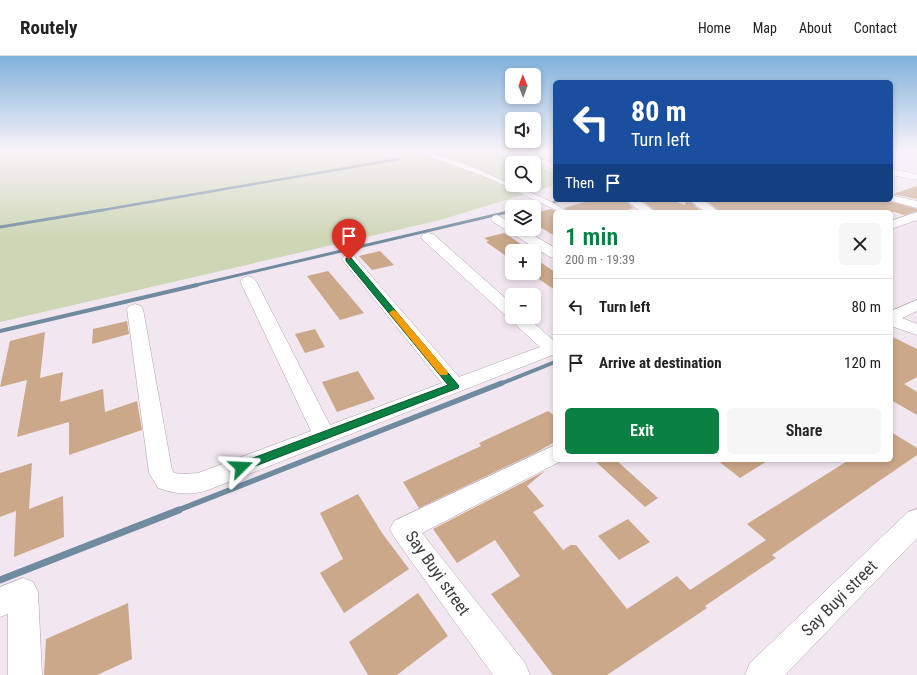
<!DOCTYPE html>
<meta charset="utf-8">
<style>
:root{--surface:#fff;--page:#f6f6f6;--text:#222;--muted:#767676;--line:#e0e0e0;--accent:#0b8043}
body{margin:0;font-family:"Roboto Condensed",sans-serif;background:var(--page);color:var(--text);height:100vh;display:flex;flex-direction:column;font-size:15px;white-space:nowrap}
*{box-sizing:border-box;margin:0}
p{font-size:13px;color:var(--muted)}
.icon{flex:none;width:22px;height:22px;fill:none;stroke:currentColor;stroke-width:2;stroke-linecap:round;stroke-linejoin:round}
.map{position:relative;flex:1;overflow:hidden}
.details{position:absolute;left:553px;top:154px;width:340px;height:252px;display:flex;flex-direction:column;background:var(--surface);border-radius:6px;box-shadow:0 2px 6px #0003}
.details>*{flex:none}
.guide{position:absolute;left:553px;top:24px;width:340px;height:122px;border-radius:6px;box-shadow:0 2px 6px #0003;background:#1a4fa0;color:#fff;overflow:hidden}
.needle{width:26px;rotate:359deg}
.fabs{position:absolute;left:505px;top:12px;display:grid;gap:8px}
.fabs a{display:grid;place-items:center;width:36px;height:36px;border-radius:6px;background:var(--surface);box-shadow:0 2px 6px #0003;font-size:20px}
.pin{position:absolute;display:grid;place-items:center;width:34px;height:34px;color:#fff;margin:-41px -17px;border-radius:50% 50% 50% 0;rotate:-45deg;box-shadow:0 0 4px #0007}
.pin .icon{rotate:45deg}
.me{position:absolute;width:44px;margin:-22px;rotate:69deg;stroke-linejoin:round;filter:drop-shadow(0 0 3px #0008)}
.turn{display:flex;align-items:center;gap:14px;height:84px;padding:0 12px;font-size:18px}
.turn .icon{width:52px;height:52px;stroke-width:2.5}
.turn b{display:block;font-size:28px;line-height:34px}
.then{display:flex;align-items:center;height:38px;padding:0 12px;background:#0003;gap:8px;font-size:15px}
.round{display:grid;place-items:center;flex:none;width:42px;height:42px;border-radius:6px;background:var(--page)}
.headline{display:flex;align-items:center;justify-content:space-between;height:68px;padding:0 12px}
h1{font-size:24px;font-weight:600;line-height:30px;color:var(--accent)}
.button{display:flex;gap:8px;margin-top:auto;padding:8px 12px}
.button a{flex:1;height:46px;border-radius:6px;background:var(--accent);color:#fff;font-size:16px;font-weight:600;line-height:46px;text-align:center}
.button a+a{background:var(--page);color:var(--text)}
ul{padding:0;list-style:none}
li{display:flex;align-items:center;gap:12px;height:56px;padding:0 12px;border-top:1px solid var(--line)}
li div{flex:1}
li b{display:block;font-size:15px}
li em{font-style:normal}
header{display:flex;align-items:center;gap:24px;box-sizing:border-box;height:56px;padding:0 20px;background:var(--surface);border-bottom:1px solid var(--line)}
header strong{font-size:19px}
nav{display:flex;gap:22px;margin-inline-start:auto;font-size:14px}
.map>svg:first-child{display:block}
.green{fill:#cdd6b5}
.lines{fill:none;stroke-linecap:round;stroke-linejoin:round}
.stream-far4{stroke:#708b9f;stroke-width:2.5}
.stream-far3{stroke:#708b9f;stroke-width:3}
.stream-far2{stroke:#708b9f;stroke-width:4}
.stream-far1{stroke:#708b9f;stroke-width:5.5}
.stream{stroke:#708b9f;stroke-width:7}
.building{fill:#cca88b}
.lane-casing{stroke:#aea3ae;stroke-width:1}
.street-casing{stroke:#aea3ae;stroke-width:1}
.secondary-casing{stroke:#aea3ae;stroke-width:1}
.lane{fill:#fff;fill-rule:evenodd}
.street{fill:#fff;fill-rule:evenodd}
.secondary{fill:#fff;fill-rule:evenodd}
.route{fill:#0b8043;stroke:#07532c}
.slow{fill:#f59e0b}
.labels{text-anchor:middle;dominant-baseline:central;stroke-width:4;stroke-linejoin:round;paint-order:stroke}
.near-street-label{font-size:17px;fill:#403b3f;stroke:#fff}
</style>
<header>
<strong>Routely</strong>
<nav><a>Home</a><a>Map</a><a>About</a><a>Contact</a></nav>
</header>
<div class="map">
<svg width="917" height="619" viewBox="0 0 917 619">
<rect width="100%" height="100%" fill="#f2e6f1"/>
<path class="green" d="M 0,96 L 498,96 L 529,107 L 512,107 L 512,129 L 534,129 L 534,109 L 555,117 L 555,129 L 440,164 L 0,266 Z"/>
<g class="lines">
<path class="stream-far4" d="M 554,146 L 561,144
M 97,155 L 399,103"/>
<path class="stream-far3" d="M 0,171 L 103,154
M 192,230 L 512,155"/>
<path class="stream-far2" d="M 0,275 L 197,229
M 500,328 L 555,306"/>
<path class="stream-far1" d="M 176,455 L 502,327"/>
<path class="stream" d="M 0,524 L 179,454"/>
</g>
<path class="building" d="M 917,130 L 917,143 L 893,138 Z
M 592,144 L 625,144 L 633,152 L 622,156 L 568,156 L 564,152 Z
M 642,144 L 672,144 L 685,149 L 686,144 L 688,144 L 702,156 L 656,156 Z
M 706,144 L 886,144 L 917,153 L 917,155 L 904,159 L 895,156 L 720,156 Z
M 551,153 L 555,155 L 555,180 L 540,171 L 529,174 L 526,173 L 534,173 L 534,157 Z
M 504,177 L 527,192 L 521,194 L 523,195 L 512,195 L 512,204 L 486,186 L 489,185 L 484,182 Z
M 380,195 L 394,209 L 372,214 L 359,200 Z
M 534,202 L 555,216 L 555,234 L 530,217 L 534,217 Z
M 328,215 L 336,224 L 364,257 L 340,264 L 307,220 Z
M 127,265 L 129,278 L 92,288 L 93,273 Z
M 315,273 L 325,291 L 305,297 L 295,278 Z
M 45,276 L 40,322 L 63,316 L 60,346 L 103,333 L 105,356 L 137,345 L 142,374 L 69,399 L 69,366 L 17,381 L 27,324 L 0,331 L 10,285 Z
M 891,280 L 917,293 L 917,321 L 904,328 L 917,336 L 917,359 L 891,344 Z
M 358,315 L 375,343 L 337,356 L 322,326 Z
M 548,355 L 555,360 L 555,386 L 535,397 L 419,452 L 403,426 L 481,390 L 479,387 Z
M 891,376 L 917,392 L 917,399 L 772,499 L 776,502 L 705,550 L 707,552 L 607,619 L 553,619 L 491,538 L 520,520 L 495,484 L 457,507 L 433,473 L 545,415 L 527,430 L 544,450 L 533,456 L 563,494 L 571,489 L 576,489 L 627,553 L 677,520 L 690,534 L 766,484 L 747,468 L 849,404 L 891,404 Z
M 594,404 L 616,404 L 658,442 L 645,451 Z
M 717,404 L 769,404 L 740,422 Z
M 32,407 L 29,453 L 63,440 L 64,481 L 14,501 L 16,455 L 0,461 L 0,417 Z
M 358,438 L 382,477 L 409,513 L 344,557 L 320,517 L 343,503 L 320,457 Z
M 628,463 L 650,486 L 619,504 L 598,480 Z
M 418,537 L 448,580 L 397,619 L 368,619 L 349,586 Z
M 128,547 L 132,603 L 97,619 L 44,619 L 46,583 Z"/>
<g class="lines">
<defs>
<path id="lane" d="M 417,96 C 442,96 489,118 512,129 C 528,136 554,145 567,156 L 560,156 L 491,123 Z"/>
<path id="street" d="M 517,96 L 523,96 L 555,108 L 555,114 L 517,100 L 515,98 Z
M 891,113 L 917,118 L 917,124 L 891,119 Z
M 891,139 L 917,145 L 917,152 L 887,144 L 891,144 Z
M 626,144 L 639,144 L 655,156 L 641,156 Z
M 689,144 L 703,144 L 719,156 L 705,156 Z
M 917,156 L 917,164 L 891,173 L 891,165 Z
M 497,159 L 512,167 L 512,173 L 523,173 L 555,192 L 555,202 L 550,201 L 493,166 L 491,163 L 493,160 Z
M 428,177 L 433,178 L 512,248 L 512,261 L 527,261 L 555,286 L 555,298 L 208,434 C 191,440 175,438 158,432 L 149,417 L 127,253 L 129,250 L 135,248 L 141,250 L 143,253 L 172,414 L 174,417 L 182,418 L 198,417 L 311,375 L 240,225 L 243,222 L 248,220 L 253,222 L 256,225 L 330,369 L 442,327 L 344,206 L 342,203 L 344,200 L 349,199 L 354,200 L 459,321 L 540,291 L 423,184 L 421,181 L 423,178 Z
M 917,244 L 917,255 L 902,262 L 917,268 L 917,279 L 891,270 L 891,255 Z
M 555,389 L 555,404 L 563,404 L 422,477 L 525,607 L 530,619 L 493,619 L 394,481 L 390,473 L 394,465 Z
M 917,453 L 917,482 L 785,619 L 745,619 L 750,607 L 908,456 Z
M 23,522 L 33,526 L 38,536 L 42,619 L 8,619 L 8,558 L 0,561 L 0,531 Z"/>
<path id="secondary" d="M 510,96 L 534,96 L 533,98 C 524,100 516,103 510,96 Z"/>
</defs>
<use href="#lane" class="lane-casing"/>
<use href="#street" class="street-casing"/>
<use href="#secondary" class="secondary-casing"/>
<use href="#lane" class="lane"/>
<use href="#street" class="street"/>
<use href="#secondary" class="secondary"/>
</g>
<linearGradient id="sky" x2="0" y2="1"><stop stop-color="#80b1db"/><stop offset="0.52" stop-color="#f9f4f9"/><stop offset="1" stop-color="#f9f4f9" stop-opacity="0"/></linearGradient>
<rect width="917" height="183" fill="url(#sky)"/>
<path class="route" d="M 346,202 L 351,202 L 459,330 L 458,332 L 245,414 L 241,415 L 237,414 L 235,411 L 237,408 L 448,329 L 346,205 Z"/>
<path class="slow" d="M 393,254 L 396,255 L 447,315 L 448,317 L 447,319 L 440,319 L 390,258 L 389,257 Z"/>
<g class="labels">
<g class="near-street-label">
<text transform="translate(438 517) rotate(55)">Say Buyi street</text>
<text transform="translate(839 542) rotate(-45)">Say Buyi street</text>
</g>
</g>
</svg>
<div class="fabs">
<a><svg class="needle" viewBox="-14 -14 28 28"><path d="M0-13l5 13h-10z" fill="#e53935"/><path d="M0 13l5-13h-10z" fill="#767676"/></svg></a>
<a><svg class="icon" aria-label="sound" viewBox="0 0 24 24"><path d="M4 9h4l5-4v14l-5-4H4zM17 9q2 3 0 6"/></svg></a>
<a><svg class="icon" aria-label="search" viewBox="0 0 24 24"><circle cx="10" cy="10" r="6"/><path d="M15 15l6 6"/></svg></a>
<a><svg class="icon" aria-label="layers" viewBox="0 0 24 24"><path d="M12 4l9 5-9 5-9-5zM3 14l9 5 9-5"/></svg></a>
<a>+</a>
<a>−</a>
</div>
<div class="pin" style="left:349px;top:204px;background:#d93025"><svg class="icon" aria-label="arrive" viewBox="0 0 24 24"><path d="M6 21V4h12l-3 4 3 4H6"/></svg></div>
<svg class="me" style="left:241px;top:411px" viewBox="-20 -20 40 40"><path d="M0-17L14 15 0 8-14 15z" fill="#0b8043" stroke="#fff" stroke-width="4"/></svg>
<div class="guide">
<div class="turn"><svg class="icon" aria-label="left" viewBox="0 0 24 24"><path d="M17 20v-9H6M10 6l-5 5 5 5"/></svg><div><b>80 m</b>Turn left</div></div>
<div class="then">Then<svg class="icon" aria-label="arrive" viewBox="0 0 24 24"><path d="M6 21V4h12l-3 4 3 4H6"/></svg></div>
</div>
<section class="details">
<div class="headline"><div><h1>1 min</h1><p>200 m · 19:39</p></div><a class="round"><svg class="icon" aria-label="close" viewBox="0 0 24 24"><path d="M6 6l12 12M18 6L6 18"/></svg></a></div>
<ul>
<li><svg class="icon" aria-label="left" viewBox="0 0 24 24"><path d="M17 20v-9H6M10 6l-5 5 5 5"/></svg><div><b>Turn left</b></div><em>80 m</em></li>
<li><svg class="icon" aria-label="arrive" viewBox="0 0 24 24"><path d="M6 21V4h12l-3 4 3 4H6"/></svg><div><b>Arrive at destination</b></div><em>120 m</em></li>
</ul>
<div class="button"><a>Exit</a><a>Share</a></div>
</section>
</div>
